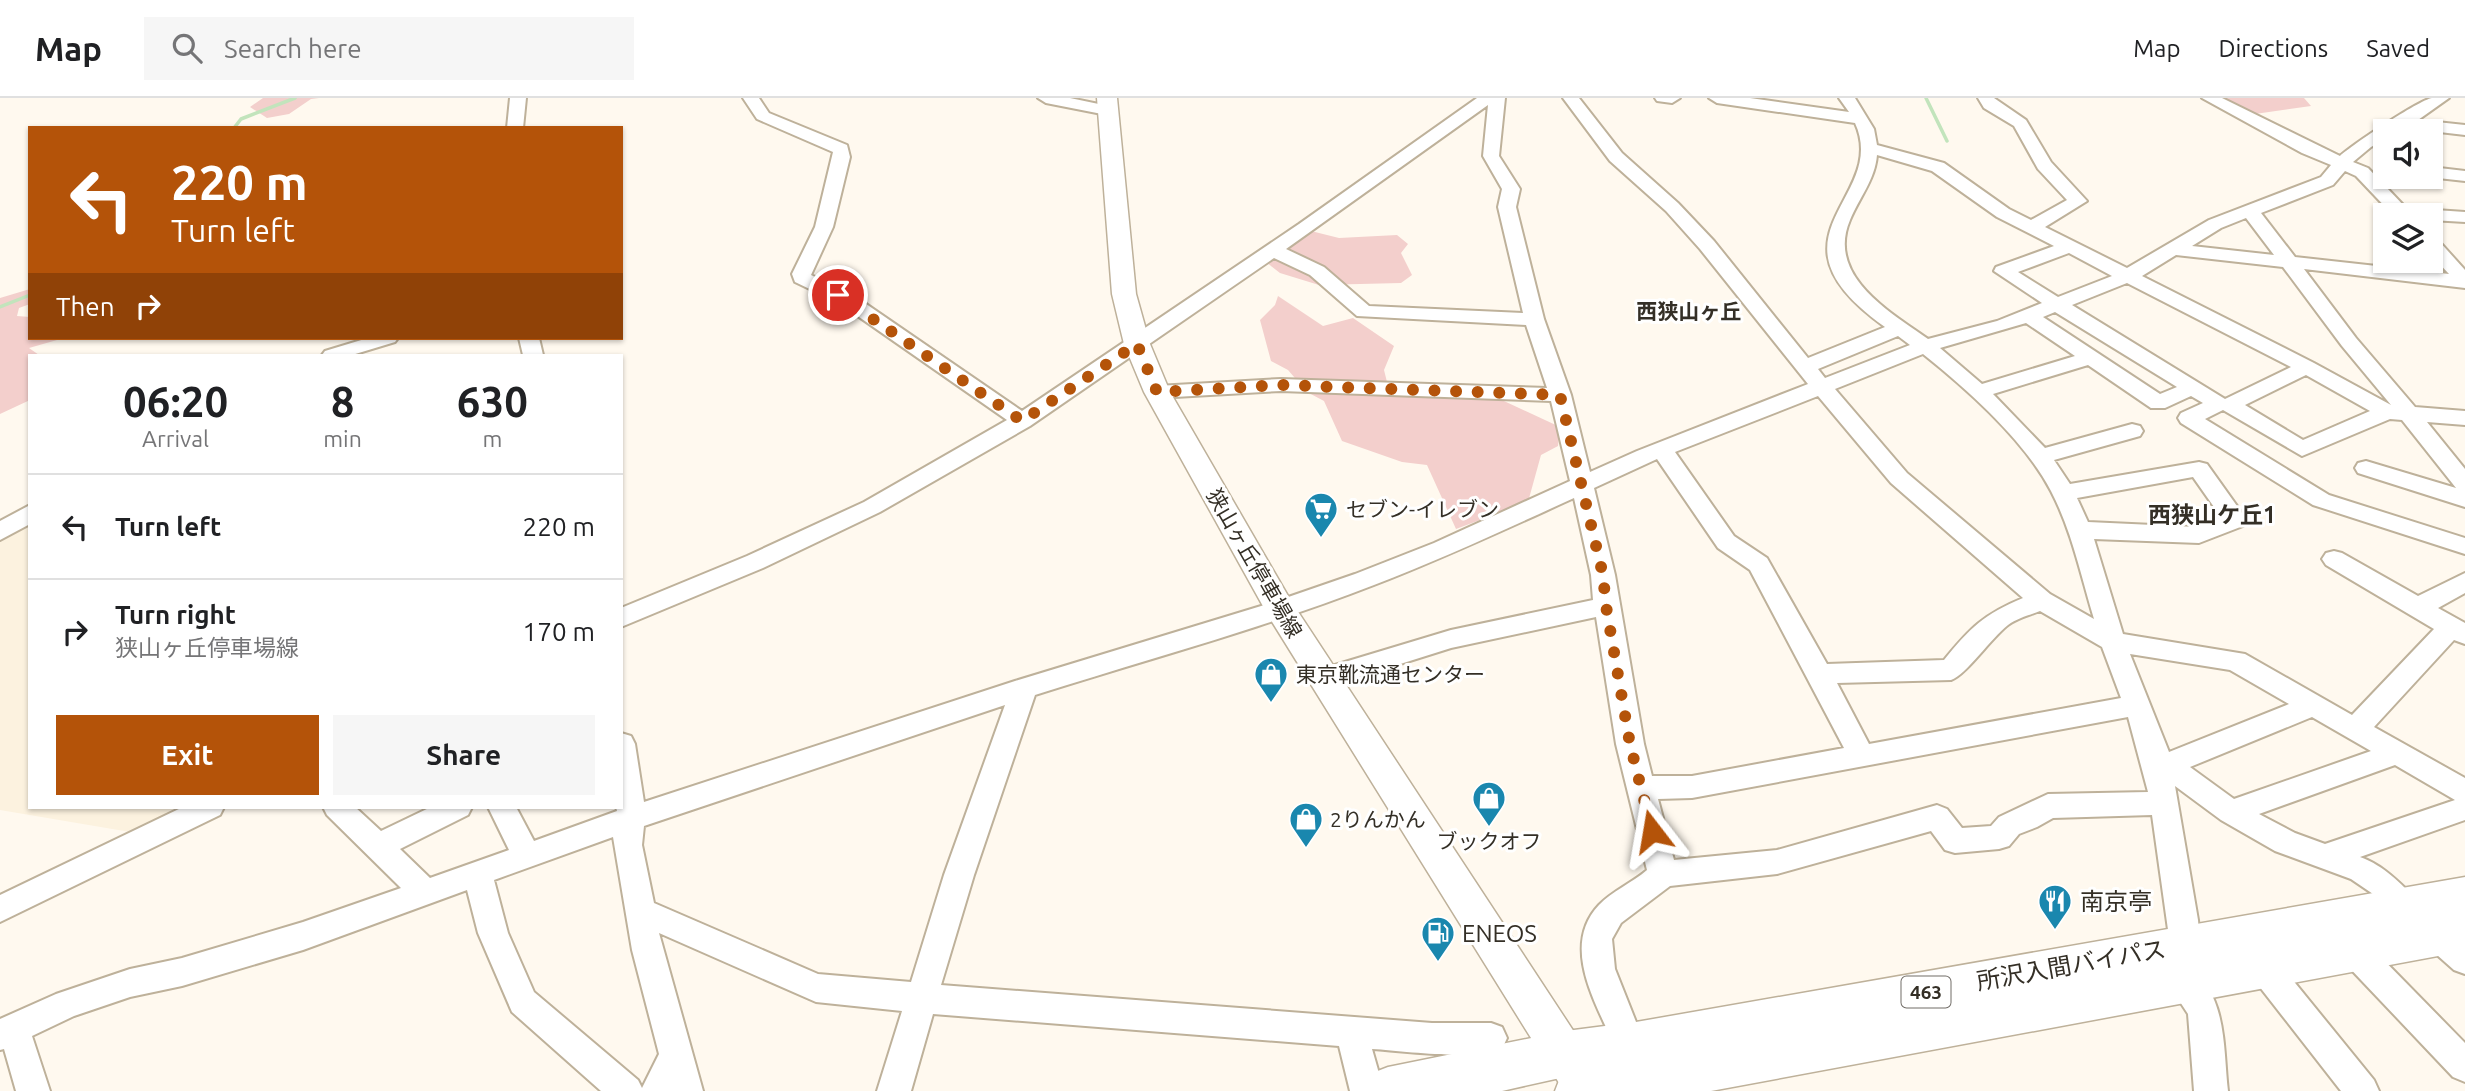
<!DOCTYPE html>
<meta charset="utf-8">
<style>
:root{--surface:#fff;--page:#f6f6f6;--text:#202124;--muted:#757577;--line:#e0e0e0;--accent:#b45309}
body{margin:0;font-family:Ubuntu,"Noto Sans JP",sans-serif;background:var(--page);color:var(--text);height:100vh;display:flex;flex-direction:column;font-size:26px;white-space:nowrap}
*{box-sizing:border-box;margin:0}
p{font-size:23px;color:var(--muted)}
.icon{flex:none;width:38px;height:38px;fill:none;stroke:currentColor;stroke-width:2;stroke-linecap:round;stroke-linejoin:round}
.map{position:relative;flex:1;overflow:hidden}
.sheet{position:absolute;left:28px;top:256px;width:595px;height:455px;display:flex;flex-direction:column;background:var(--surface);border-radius:0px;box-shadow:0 2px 5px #0004}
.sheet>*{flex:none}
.top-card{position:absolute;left:28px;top:28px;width:595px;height:214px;border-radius:0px;box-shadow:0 2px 5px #0004;background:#b45309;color:#fff;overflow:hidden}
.tools{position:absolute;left:2373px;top:21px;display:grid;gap:14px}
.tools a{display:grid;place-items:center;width:70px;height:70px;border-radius:0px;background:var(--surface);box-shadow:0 2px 5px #0004;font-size:35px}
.pin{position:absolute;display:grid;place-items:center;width:60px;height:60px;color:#fff;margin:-30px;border:4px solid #fff;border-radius:50%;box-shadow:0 2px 7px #0007}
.me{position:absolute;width:77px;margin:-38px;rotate:346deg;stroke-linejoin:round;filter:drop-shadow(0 0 5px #0008)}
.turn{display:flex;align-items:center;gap:24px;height:147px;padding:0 28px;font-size:32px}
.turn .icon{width:91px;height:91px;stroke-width:2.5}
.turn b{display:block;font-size:49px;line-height:60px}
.then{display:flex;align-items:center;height:66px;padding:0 28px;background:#0003;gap:14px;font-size:26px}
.eta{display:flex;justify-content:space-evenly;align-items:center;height:119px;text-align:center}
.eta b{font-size:42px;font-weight:700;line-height:49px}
.action{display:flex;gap:14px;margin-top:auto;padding:14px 28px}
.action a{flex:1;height:80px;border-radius:0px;background:var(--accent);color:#fff;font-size:28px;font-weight:700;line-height:80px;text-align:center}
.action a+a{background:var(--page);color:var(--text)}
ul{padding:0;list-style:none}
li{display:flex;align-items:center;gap:21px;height:105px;padding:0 28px;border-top:2px solid var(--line)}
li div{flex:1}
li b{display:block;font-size:26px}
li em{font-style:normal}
header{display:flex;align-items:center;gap:42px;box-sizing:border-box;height:98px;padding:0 35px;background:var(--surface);border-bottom:2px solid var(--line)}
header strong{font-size:33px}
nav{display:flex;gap:38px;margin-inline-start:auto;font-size:24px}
.search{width:490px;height:63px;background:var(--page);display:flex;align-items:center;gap:18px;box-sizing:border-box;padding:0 24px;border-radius:0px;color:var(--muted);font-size:26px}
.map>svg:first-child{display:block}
.built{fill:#fcf2df}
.green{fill:#f3cfcc}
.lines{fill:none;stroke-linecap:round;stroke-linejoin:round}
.stream{stroke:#c2e4bc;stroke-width:3.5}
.minor-casing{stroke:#beb19a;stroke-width:4}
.major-casing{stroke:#beb19a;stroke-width:3}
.highway-casing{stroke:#beb19a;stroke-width:3}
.minor{fill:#fff;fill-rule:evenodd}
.major{fill:#fff;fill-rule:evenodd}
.highway{fill:#fff;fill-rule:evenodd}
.route{stroke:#b45309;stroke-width:12;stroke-dasharray:0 21.6}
.labels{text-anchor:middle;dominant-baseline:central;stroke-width:6;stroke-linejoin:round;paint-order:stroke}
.shield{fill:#fff;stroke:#716d67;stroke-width:2}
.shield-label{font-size:19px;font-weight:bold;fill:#342f26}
.far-quarter-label{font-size:21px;font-weight:bold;fill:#342f26;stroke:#fff}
.poi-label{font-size:21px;fill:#342f26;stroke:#fff;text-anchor:start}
.street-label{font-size:21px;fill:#342f26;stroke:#fff}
.neighbourhood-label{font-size:23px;font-weight:bold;fill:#342f26;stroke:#fff}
.near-poi-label{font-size:24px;fill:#342f26;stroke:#fff;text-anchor:start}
.near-street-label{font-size:24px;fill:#342f26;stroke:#fff}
</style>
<header>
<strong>Map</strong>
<div class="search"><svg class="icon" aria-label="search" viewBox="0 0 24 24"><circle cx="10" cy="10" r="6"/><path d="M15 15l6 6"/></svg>Search here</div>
<nav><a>Map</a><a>Directions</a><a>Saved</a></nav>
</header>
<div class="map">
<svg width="2465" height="993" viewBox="0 0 2465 993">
<rect width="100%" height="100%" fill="#fff9ef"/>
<path class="built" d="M 30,419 L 30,709 L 192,709 L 136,735 L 0,712 L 0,438 Z"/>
<path class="green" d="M 263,0 L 319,0 L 311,1 L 289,16 L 267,20 L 250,9 Z
M 2217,0 L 2304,0 L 2311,8 L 2248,17 Z
M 1311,133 L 1339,140 L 1397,137 L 1408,146 L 1401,155 L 1412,177 L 1401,185 L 1319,187 L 1280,175 L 1266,164 Z
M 30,191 L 30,206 L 19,210 L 17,218 L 30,219 L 30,240 L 64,240 L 29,250 L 39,257 L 30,257 L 30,302 L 0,316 L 0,200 Z
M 1278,198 L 1323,228 L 1353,220 L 1394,248 L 1384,272 L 1390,296 L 1491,297 L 1560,329 L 1558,348 L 1541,357 L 1528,404 L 1456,431 L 1427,367 L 1402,364 L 1342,343 L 1324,303 L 1307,294 L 1288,272 L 1271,263 L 1260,222 L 1275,207 Z"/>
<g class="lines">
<path class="stream" d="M 1926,0 L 1947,43
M 234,30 L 241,21 L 295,0
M 0,209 L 30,197"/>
<defs>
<path id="minor" d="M 510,0 L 526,0 L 523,30 L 507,30 Z
M 743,0 L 759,0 L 769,15 L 847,47 L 850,59 L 833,129 L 811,177 L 853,197 L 1022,313 L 1299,126 L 1477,0 L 1505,0 L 1499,58 L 1520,91 L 1516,109 L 1544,221 L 1571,297 L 1590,374 L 1637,353 L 1808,286 L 1700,151 L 1666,113 L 1610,63 L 1563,0 L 1579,0 L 1622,55 L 1678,105 L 1714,143 L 1808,260 L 1885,229 C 1755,137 1890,101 1855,25 L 1717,5 L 1709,0 L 1750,0 L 1849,14 L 1839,0 L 1855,0 L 1874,31 L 1877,47 L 1944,65 L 2009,111 L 2031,122 L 2067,102 L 2038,71 L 2014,28 L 1984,10 L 1978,0 L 1994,0 L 2026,22 L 2051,64 L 2087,103 L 2045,129 L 2127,170 L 2209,122 L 2321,79 L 2331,67 L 2302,55 L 2202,0 L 2222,0 L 2340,58 C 2352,47 2419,2 2432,0 C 2438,0 2444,0 2449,0 L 2418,22 L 2465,27 L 2465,37 L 2405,30 L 2399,33 L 2385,33 L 2385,41 L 2371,49 L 2353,64 L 2368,70 L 2406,110 L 2465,114 L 2465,124 L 2431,122 L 2431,117 L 2393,117 L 2356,78 L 2345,73 L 2333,87 L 2261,115 L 2295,159 L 2449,176 L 2431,157 L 2431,140 L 2438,142 L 2465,172 L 2465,190 L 2304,171 L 2356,240 L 2415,309 L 2465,313 L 2465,327 L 2427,324 L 2465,371 L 2465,409 L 2358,375 L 2355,370 L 2358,365 L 2366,363 L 2456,390 L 2402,322 L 2390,321 L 2302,358 L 2223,312 L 2205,321 L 2329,397 L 2465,440 L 2465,456 L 2313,407 L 2181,325 L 2178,320 L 2181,315 L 2203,305 L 2191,298 L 2165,310 L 2151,310 L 2088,267 L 1993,296 L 2045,350 L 2132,326 L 2140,328 L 2143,333 L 2140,338 L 2054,362 L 2070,386 L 2199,364 L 2207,366 L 2247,422 L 2243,428 L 2199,445 L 2094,441 L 2123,536 L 2245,556 L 2352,617 L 2434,531 L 2326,467 L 2322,461 L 2326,455 L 2334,453 L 2342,455 L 2418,498 L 2465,475 L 2465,495 L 2438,510 L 2465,525 L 2465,546 L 2454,542 L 2374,629 L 2465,680 L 2465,722 L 2360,759 C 2385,768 2399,785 2418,802 C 2433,816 2449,829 2465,843 L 2465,876 L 2454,872 L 2393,818 L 2376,798 L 2351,781 L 2275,753 L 2221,722 L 2175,688 L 2198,822 L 2200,846 L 2196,856 L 2185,860 L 2174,856 L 2170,846 L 2152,717 L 2053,720 L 2037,729 L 2019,736 L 2009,748 L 1999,751 L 1955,755 L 1945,752 L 1931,733 L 1777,776 L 1670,788 L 1621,825 L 1612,841 L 1615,871 L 1638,929 L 1633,940 L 1622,944 L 1611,940 C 1593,900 1562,846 1599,807 C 1612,793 1632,785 1647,772 L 1616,646 L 1596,519 L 1451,550 L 1324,590 L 1315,587 L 1311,580 L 1315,573 L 1451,532 L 1593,502 L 1591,477 L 1574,400 C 1508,430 1442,461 1374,487 C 1264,530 1148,561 1035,597 L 974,777 L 941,887 L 1432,925 L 1491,925 L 1502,929 L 1507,940 L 1502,951 C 1471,963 1407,953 1372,951 L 1384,993 L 1350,993 L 1339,948 L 933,916 L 911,993 L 877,993 L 902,913 L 816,904 L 659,835 L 703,993 L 601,993 L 512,914 L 478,835 L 467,792 L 303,852 L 182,888 L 130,899 L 74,918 L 32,938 L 50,993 L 16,993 L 4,951 L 0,952 L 0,921 L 56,896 L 130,871 L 182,860 L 303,824 L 401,790 L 327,717 L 323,709 L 355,709 L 381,733 L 431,709 L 472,709 L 468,717 L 400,751 L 430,780 L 509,752 L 488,709 L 516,709 L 534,743 L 617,713 L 616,709 L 621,709 L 621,635 L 631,638 L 635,646 L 644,704 L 1015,583 L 1271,505 L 1355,476 L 1434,445 L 1570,383 L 1551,303 L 1281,293 L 1157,300 L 1150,299 L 1147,294 L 1150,289 L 1157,288 L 1281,281 L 1547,290 L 1526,227 L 1357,218 L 1310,177 L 1274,160 L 1030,328 L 880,414 L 763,470 L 621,529 L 621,510 L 747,458 L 864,404 L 1007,322 L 839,205 L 795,184 L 792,176 L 815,129 L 833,54 L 757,21 ZM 1488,7 L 1483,58 L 1502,91 L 1498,109 L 1523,215 L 1369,208 L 1324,169 L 1286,151 ZM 1877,57 L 1932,73 L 1997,119 L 2054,148 L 1996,169 L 1994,173 L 2042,205 L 1997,223 L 1928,241 C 1890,214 1826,178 1850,122 C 1859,100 1875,82 1877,57 ZM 2246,120 L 2274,157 L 2192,148 L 2221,130 ZM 2069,155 L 2112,178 L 2058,199 L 2018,174 ZM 2176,157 L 2283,169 L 2342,248 L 2391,307 L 2314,265 L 2142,178 ZM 2127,185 L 2291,269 L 2225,301 L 2072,207 ZM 2055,214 L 2177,289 L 2160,296 L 2043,219 ZM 2026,225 L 2075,258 L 1982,286 L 1940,250 ZM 1898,238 L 1910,247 L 1825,280 L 1818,271 ZM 1923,256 C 1967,291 2025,343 2051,393 C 2072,433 2081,478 2094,521 L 2050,496 L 1907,375 L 1835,291 ZM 2306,277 L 2370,313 L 2303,342 L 2245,307 ZM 1818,298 L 1891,385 L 2023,500 C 1984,516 1970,530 1944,562 L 1827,566 L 1767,460 L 1734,438 L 1675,354 ZM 1657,361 L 1718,450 L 1750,472 L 1844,650 L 1692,678 L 1652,678 L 1644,646 L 1615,477 L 1594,390 ZM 2193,379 L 2221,419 L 2197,429 L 2088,424 L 2077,400 ZM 2040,513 L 2102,549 L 2121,600 L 1869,646 L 1837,585 L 1951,582 C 1966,577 1991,540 2008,527 C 2017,520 2030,517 2040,513 ZM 2130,556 L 2230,572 L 2289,606 L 2169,654 ZM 1005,607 L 944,777 L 911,884 L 818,876 L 654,805 L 642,747 L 644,728 ZM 2128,619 L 2148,694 L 2048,696 L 1999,719 L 1991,728 L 1962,730 L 1947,711 L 1937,707 L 1777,752 L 1674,762 L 1658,701 L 1692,700 ZM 2312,619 L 2371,653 L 2234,701 L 2190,669 ZM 2395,667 L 2455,702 L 2325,746 L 2295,735 L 2259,716 ZM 613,739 L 632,852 L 659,956 L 642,990 L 638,982 L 534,894 L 508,835 L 494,782 Z
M 1038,0 L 1070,0 L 1113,9 L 1115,12 L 1107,17 L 1046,5 Z
M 1655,0 L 1680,0 L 1672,5 L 1657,3 Z
M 2431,69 L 2465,73 L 2465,83 L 2429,79 Z
M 368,240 L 398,240 L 395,244 L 352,257 L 322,257 L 325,253 Z
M 519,240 L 539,240 L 543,257 L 523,257 Z
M 30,407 L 30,426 L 0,442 L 0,423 Z
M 183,709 L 224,709 L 220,717 L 0,824 L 0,797 Z
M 2354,839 L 2365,843 L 2465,945 L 2465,984 L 2453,979 L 2343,863 L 2339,853 L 2343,843 Z
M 2263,855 L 2274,859 L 2374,982 L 2379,993 L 2341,993 L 2252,879 L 2248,869 L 2252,859 Z
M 2183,870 C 2228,887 2223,953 2228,993 L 2194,993 L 2188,916 L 2167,884 L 2172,874 Z"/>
<path id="major" d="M 1097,0 L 1117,0 L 1136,196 L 1150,246 L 1170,294 L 1291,503 L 1603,978 L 1609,993 L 1564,993 L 1269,519 L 1144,294 L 1124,246 L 1112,196 Z"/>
<path id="highway" d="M 2465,779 L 2465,853 L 1711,993 L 1555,993 L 1560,980 L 1502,993 L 1363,993 L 1370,976 L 1388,969 L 1566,933 L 1636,924 Z"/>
</defs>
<use href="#minor" class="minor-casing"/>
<use href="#major" class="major-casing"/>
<use href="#highway" class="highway-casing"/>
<use href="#minor" class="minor"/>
<use href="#major" class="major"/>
<use href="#highway" class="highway"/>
</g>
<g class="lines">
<path class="route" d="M 838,197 L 1022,323 L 1137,246 L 1157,294 L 1281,287 L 1560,297 L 1603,477 L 1606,508 L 1630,646 L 1652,733"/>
</g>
<defs>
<symbol id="supermarket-pin" viewBox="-11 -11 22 30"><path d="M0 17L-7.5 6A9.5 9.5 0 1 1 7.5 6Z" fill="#1a87ae" stroke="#fff"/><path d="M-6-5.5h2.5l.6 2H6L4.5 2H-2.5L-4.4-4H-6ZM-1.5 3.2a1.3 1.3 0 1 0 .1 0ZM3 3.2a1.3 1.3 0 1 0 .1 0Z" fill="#fff"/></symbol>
<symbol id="shop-pin" viewBox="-11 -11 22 30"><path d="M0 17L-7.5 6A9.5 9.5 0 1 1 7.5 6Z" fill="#1a87ae" stroke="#fff"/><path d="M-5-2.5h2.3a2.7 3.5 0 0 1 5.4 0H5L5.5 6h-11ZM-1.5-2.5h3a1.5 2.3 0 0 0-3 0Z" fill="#fff"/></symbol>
<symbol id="restaurant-pin" viewBox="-11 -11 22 30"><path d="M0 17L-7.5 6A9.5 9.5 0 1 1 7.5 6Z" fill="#1a87ae" stroke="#fff"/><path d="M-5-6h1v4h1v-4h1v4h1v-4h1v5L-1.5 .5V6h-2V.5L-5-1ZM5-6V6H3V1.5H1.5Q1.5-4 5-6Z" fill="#fff"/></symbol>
<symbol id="fuel-pin" viewBox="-11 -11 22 30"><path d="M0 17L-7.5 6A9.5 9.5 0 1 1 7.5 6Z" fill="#1a87ae" stroke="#fff"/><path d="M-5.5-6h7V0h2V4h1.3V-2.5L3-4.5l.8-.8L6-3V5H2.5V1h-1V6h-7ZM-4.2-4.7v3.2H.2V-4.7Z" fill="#fff"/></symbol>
</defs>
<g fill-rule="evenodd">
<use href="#supermarket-pin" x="1302" y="392" width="38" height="52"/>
<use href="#shop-pin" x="1252" y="557" width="38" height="52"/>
<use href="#shop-pin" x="1470" y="681" width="38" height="52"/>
<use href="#shop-pin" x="1287" y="702" width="38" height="52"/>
<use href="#restaurant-pin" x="2036" y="784" width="38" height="52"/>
<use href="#fuel-pin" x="1419" y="816" width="38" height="52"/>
</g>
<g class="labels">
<rect class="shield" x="1901.5" y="878.5" width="49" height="31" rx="5"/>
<g class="shield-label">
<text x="1926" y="894">463</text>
</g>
<g class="far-quarter-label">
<text x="1689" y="213">西狭山ヶ丘</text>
</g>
<g class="poi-label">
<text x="1346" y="411">セブン-イレブン</text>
<text x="1296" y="576">東京靴流通センター</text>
<text x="1330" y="721">2りんかん</text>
<text x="1489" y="743" text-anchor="middle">ブックオフ</text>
</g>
<g class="street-label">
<text transform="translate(1255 465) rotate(60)">狭山ヶ丘停車場線</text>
</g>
<g class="neighbourhood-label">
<text x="2212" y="416">西狭山ケ丘1</text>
</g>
<g class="near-poi-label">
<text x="2080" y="803">南京亭</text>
<text x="1462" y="835">ENEOS</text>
</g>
<g class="near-street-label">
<text transform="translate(2071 867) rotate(-10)">所沢入間バイパス</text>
</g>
</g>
</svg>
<div class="tools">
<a><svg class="icon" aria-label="sound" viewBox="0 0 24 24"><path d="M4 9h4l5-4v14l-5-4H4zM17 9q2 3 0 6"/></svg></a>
<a><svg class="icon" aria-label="layers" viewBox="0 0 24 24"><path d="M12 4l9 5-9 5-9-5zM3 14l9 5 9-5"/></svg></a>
</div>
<div class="pin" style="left:838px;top:197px;background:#d93025"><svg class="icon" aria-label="arrive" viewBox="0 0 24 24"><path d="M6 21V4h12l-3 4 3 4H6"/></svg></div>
<svg class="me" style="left:1652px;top:733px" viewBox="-20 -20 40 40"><path d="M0-17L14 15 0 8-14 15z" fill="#b45309" stroke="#fff" stroke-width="4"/></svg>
<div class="top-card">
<div class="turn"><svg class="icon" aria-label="left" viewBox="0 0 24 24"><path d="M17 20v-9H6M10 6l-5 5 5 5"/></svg><div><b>220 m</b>Turn left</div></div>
<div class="then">Then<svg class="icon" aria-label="right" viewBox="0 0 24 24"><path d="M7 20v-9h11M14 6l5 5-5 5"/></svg></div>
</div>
<section class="sheet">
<div class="eta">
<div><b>06:20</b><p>Arrival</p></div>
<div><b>8</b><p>min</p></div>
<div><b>630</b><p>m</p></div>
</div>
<ul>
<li><svg class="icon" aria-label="left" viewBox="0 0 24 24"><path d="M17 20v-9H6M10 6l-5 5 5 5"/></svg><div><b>Turn left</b></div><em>220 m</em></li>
<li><svg class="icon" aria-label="right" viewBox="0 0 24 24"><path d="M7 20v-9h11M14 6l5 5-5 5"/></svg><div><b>Turn right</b><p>狭山ヶ丘停車場線</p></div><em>170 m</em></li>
</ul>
<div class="action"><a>Exit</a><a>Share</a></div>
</section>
</div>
